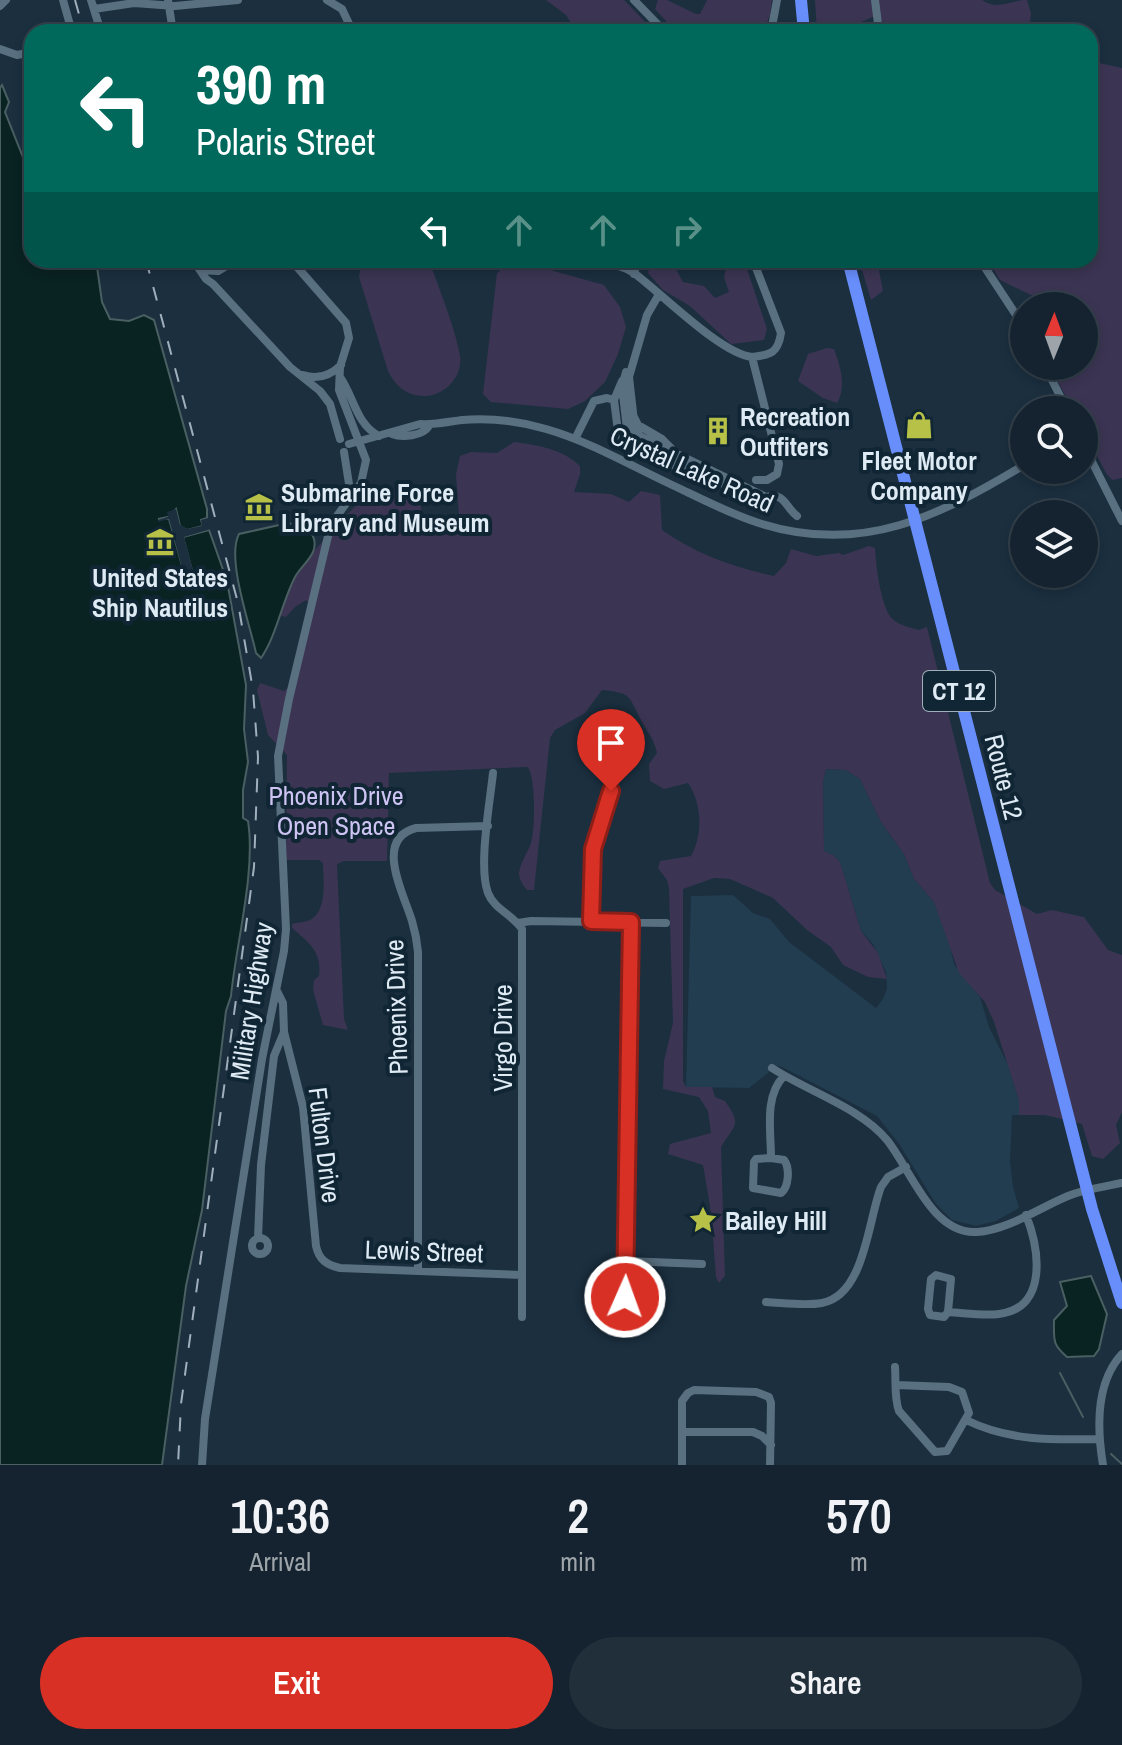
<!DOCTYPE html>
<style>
:root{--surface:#14232f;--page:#212f3b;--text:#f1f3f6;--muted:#9da4aa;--line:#33404b;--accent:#d93025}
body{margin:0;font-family:"Archivo Narrow",sans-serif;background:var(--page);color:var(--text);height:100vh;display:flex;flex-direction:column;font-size:30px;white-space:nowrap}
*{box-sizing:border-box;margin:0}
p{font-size:26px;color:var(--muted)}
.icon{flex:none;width:44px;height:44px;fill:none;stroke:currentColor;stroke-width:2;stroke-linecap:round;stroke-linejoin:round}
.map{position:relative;height:1465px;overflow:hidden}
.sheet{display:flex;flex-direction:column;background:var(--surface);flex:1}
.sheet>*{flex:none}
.top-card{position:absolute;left:24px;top:24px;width:1074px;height:244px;border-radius:24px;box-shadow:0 4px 12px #0003,0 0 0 2px var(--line);background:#00695c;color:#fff;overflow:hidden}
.needle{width:52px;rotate:1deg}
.controls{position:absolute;left:1010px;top:292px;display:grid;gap:16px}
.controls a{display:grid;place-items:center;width:88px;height:88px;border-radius:50%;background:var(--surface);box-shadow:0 4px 12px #0003,0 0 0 2px var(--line);font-size:40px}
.pin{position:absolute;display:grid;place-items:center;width:68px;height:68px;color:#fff;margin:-82px -34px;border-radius:50% 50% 50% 0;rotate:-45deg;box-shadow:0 0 8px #0007}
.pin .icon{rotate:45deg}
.me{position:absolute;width:88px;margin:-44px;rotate:2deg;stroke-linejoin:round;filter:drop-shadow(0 0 6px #0008)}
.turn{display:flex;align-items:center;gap:28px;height:168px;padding:0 40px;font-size:36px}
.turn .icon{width:104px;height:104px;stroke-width:2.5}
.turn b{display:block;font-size:56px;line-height:68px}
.lanes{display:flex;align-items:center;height:76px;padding:0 40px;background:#0003;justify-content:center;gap:40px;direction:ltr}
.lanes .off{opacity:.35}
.eta{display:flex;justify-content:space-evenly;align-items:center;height:136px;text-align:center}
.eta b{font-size:48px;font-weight:600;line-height:56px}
.button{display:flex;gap:16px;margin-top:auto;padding:16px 40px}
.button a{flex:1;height:92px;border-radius:48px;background:var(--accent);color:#fff;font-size:32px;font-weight:600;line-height:92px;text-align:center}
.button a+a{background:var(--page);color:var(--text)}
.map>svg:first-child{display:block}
.built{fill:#223c50}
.green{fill:#3b3553}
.water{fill:#092322;stroke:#495f61;stroke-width:2}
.pier{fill:#1b2f3f}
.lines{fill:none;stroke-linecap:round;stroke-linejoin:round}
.stream{stroke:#495f61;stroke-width:2}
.minor{stroke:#597081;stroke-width:8}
.highway{stroke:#688efc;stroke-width:12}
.rail{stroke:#a0afbb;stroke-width:2;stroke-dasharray:14 14;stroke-linecap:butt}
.route-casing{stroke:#8d1f18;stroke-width:20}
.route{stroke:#d93025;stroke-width:14}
.labels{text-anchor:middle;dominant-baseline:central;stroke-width:8;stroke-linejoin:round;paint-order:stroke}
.shield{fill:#112634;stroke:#a0afba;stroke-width:2}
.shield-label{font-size:24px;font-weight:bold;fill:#deeaf4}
.poi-label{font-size:26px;font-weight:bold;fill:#deeaf4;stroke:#112634;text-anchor:start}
.street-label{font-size:26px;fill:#deeaf4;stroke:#112634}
.park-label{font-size:26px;fill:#cdc4f4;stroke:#112634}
</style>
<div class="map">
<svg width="1122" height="1465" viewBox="0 0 1122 1465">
<rect width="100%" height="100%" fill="#1b2f3f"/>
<path class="built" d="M 826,769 L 846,770 L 860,779 L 881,822 L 904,854 L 914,879 L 934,902 L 947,933 L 954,964 L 980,997 L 989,1027 L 1008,1065 L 1019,1100 L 1019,1115 L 1012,1115 L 1010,1161 L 1013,1187 L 1019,1208 L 996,1221 L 976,1226 L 952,1220 L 936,1204 L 899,1144 L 877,1116 L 782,1067 L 777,1066 L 749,1088 L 686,1087 L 691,896 L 733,895 L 753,913 L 770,919 L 789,942 L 876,1008 L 883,999 L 887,988 L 886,972 L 873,944 L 861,931 L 840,862 L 824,851 L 823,782 Z"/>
<path class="green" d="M 546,0 L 624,0 L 655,32 L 577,32 L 566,15 Z
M 658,0 L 667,0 L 696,14 L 700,14 L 707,0 L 772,0 L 770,15 L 763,32 L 676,32 L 655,9 Z
M 815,0 L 982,0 C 997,11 1010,0 1027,0 L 1031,13 L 1029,32 L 915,32 L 912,27 L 899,29 L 873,17 L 861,22 L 856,32 L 817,32 Z
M 1090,61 L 1122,68 L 1122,478 L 1112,480 L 1106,473 L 1084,431 L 1084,410 L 1073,410 L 1057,380 L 1058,375 L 1069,366 L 1084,366 L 1084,306 L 1041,306 L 1033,296 L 1000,280 L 988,260 L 1090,260 Z
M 362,260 L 429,260 C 438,287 456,329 460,356 C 463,378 443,397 422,396 C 405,395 395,385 388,371 L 359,277 Z
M 651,260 L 671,260 L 683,282 L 704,286 L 715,298 L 729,292 L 724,277 L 728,260 L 744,260 L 767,329 L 764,340 L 731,344 L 690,306 L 663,290 L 648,273 Z
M 859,260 L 877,260 L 883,291 L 871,300 Z
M 525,263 L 604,285 L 620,307 L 626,327 L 618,354 L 605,382 L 585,401 L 568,409 L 491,402 L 483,394 L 497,273 L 507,265 Z
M 827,348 L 834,349 C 840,365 847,387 837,403 L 823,398 L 798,381 L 808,354 Z
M 514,442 C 537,445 563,449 580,466 L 580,474 L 574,492 L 611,494 L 629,502 L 641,491 L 660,495 L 662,530 C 694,553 735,568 774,576 L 786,563 L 791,549 L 816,556 L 839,553 L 843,555 L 869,546 L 875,548 C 876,565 881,613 895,621 C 902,626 912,628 919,630 L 927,627 L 990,883 L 995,890 L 1037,914 L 1052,910 L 1084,917 L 1108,950 L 1122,955 L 1122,1112 L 1116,1125 L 1120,1143 L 1103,1159 L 1092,1156 L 1082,1124 L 1045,1115 L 1019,1115 L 1019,1100 L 994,1022 L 985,1002 L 959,973 L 934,902 L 914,879 L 904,854 L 881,822 L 860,779 L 846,770 L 826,769 L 823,782 L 824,851 L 833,855 L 840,862 L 861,931 L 878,953 L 887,979 L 868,977 L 843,965 L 831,947 L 807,930 L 773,898 L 730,879 L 714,878 L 683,889 L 683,1081 L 686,1087 L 712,1087 L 715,1097 L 725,1101 C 743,1127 734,1124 721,1147 L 725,1276 L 719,1283 L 716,1277 L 711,1212 L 703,1165 L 668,1154 L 670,1144 L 711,1133 L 708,1111 L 699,1097 L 663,1089 L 664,1061 L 673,1023 L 669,889 L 667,880 L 658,868 L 660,861 L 691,856 C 703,835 702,803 688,783 L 664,789 L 650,781 L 649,764 L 657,753 C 654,738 646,731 640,718 C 628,695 631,693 602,690 L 585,713 L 555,730 L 550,738 L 534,890 L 527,890 C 523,886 519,879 519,873 C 520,863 528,852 531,843 C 535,828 536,781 528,767 L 389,773 L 387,861 L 344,861 L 337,864 L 344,1019 L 348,1030 L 323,1025 L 313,990 L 314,980 L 319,976 C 322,951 309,943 292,928 L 292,924 C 297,922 304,923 310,920 C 328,910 323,880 323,863 L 319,860 L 286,860 L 287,755 L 268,735 L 257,690 L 260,683 L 284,691 L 296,681 L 314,609 L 306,600 L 295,607 L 286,617 L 278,615 L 296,575 L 313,552 L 369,491 C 378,486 386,486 395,492 L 396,498 L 418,497 C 425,521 425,531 455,523 L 459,518 L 456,474 L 460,456 L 471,452 L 497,453 Z"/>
<path class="water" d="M 2,85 L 9,102 L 5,112 L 32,180 L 32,260 L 96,260 L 102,302 L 110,319 L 129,321 L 144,315 L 154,320 L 207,509 L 207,518 L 201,520 L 203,526 L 187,530 L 180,526 L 176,509 L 168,517 L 158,519 L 169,519 L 183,569 L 172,572 L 193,574 L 183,537 L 209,530 L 227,581 L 246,685 L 244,729 L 248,762 L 243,790 L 243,818 L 248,821 C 256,871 236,944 231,996 L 226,1011 L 202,1210 L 186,1286 L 162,1465 L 0,1465 L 0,88 Z
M 288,523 L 309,528 C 313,536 317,542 313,552 C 309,561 300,568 295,577 C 282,602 276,637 261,658 L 256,653 C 250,625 226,558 239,534 Z
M 1091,1276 L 1107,1314 L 1099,1349 L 1094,1356 L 1067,1357 C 1052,1344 1054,1340 1054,1320 L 1067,1306 L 1060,1282 Z"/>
<path class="pier" d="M 176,509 L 180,525 L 187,529 L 202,526 L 201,520 L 208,518 L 207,526 L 210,526 L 211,529 L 184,537 L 194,574 L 185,577 L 183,571 L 172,574 L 171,572 L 182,568 L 169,519 L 158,522 L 158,520 L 168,517 L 167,512 Z"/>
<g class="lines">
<path class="stream" d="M 1060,1373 L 1083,1417
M 1111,1454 L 1122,1464"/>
<path class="minor" d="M 63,0 L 72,32
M 91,0 L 101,32
M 168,0 L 173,32
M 327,0 L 342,9 L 350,26
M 634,0 L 665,32
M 875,0 L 879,32
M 0,6 L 6,0
M 94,9 L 134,3 L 175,6 L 238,0
M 83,32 L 99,26
M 771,32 L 777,0
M 0,49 L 17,55 L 32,52
M 193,260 L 206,279 L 213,284 L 290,367 L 320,391 L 330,404 L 340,439
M 592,260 C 606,263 622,265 634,273 C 661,293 721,354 752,357 L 779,464 L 777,474 L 767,480 L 756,480
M 980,260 L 1024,327
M 201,270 L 218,271 L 236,260
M 634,274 L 637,260
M 658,296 L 647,315 L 629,377 L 635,430 L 640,436 L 766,497 C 785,492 785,507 797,516
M 752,357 C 771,355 778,353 781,333 L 753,260
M 1045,366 L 1067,410
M 626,372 L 622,386 L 627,429 L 638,440
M 303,375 C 318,380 330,376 341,365
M 340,377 C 354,397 356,424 379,436
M 622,381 L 614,400 L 619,439 L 667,463 L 758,497
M 634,417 L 638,425 L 662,439 L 671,448
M 392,434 C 402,438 423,436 429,426
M 575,439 L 594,401 L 607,398 L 614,400
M 349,444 L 420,424 C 434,425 447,422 462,420 C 489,418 519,421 546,429 C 588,441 628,464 668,483 C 698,497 729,514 762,524 C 863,555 939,516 1024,465
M 1084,446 L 1122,521
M 344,452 L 349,484 L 347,502
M 664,454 L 695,468
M 590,733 C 633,781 603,795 593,847 C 589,871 591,897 591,921
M 493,773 C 490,802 478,867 488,893 C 494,909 513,915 522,929 L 522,1317
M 518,923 L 531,921 L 666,923
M 277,991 L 283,1003 L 284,1032 L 303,1107 L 316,1246 C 319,1260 327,1265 340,1268 L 522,1275
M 772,1068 C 807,1091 861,1108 887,1140 C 911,1170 932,1235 977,1232 C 1008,1230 1039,1208 1068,1196 C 1085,1189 1104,1187 1122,1183
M 771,1158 L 784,1160 C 790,1168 789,1187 781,1193 L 753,1188 L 754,1162 L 756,1159 Z
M 771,1158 C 771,1131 764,1096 784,1076
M252 1246a8 8 0 1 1 16 0a8 8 0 1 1-16 0Z
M 258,1238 L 261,1165 L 274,1056 L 284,1032
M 626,1261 L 702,1264
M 418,1271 L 418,952 C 417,941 415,931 412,921 C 404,894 373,839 416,828 L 488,826
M 625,1297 L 631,922
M 625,1297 L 638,1317 L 635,1324 L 629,1328 L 618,1324 L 616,1316 Z
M 766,1302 C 785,1303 804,1306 822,1303 C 865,1295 868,1220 881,1187 L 888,1177 L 906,1167
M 948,1312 L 951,1279 L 936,1275 L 931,1279 L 928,1309 L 930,1315 L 944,1317 L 948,1312 C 965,1313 983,1316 999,1314 C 1049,1308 1039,1248 1026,1215
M 895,1367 C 896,1381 894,1398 899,1411 L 935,1452 L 947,1451 L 969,1413 L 962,1392 L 949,1387 L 896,1385
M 966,1420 C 1009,1441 1051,1440 1099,1439
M 682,1432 L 753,1432 L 762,1436 L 771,1445
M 202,1465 L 205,1419 L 262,1059 L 284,951 L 286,929 L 278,756 L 289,699 L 329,532 L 334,520 L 361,483 L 366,460 L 339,390 L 340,367 L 349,338 L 346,323 L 291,260
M 682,1465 L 682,1401 L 688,1393 L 694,1390 L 756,1392 L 769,1397 L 771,1403 L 770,1465
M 1103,1465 C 1097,1429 1095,1383 1122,1354"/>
<path class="highway" d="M 801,0 L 804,32
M 848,260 L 1092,1209 L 1122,1303"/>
<path class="rail" d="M 75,0 L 84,32
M 146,260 L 238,603 L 253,690 L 258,757 L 254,867 L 181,1404 L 178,1465"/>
</g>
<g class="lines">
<defs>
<path id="route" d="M 611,791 L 593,849 L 591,921 L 631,922 L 625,1297"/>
</defs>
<use href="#route" class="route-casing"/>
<use href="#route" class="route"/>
</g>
<defs>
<symbol id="shop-bare" viewBox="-9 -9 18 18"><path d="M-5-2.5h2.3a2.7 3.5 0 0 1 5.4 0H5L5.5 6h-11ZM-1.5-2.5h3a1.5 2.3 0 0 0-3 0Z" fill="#b8c147" stroke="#112634" stroke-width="2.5" paint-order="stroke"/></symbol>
<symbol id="building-bare" viewBox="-9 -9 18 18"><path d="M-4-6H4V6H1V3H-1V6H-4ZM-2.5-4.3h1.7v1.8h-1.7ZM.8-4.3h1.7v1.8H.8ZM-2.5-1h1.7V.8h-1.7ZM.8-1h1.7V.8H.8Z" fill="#b8c147" stroke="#112634" stroke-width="2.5" paint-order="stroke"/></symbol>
<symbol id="museum-bare" viewBox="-9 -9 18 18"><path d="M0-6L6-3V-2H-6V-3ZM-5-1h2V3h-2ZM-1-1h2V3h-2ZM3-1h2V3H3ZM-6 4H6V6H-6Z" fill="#b8c147" stroke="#112634" stroke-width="2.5" paint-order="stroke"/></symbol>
<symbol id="sight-bare" viewBox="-9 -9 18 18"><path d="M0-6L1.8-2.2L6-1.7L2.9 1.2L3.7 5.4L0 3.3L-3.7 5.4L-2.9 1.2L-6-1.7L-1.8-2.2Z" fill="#b8c147" stroke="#112634" stroke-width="2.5" paint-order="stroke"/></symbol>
</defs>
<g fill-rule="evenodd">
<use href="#shop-bare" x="899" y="405" width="40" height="40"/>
<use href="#building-bare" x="698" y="411" width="40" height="40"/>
<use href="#museum-bare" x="239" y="487" width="40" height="40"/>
<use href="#museum-bare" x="140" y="522" width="40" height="40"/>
<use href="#sight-bare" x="683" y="1200" width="40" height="40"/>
</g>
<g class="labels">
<rect class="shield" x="923" y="671" width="72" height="40" rx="6"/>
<g class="shield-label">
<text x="959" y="691">CT 12</text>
</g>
<g class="poi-label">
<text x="740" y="416">Recreation<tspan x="740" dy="30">Outfiters</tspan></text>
<text x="919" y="460" text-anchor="middle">Fleet Motor<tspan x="919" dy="30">Company</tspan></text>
<text x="281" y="492">Submarine Force<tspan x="281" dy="30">Library and Museum</tspan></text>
<text x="160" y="577" text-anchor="middle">United States<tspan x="160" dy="30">Ship Nautilus</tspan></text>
<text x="725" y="1220">Bailey Hill</text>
</g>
<g class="street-label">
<text transform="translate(692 469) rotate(24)">Crystal Lake Road</text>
<text transform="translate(1004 777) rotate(76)">Route 12</text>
<text transform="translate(251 1001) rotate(-81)">Military Highway</text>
<text transform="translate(396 1007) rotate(-92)">Phoenix Drive</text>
<text transform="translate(502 1038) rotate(-90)">Virgo Drive</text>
<text transform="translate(325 1145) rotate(83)">Fulton Drive</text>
<text transform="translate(424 1251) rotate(2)">Lewis Street</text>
</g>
<g class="park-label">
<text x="336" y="795">Phoenix Drive<tspan x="336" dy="30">Open Space</tspan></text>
</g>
</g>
</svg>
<div class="controls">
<a><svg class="needle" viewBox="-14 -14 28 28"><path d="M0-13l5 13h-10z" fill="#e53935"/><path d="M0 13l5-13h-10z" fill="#9da4aa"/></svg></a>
<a><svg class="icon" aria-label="search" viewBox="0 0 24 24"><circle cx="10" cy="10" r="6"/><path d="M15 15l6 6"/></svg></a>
<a><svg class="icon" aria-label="layers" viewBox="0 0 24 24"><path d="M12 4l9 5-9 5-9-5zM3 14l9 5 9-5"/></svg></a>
</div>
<div class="pin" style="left:611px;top:791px;background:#d93025"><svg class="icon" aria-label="arrive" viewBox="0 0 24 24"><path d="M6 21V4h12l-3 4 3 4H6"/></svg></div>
<svg class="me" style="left:625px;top:1297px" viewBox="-20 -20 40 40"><circle r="17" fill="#d93025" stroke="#fff" stroke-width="3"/><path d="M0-11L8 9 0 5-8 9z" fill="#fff"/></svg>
<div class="top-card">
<div class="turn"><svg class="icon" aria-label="left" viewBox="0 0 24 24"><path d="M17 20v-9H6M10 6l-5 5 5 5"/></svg><div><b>390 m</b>Polaris Street</div></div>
<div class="lanes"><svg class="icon" aria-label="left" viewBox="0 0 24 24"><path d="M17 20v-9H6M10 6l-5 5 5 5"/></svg><svg class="icon off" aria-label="ahead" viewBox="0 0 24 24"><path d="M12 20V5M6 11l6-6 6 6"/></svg><svg class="icon off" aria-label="ahead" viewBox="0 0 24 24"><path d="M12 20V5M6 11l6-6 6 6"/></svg><svg class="icon off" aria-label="right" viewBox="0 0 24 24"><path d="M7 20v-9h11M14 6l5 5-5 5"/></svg></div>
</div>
</div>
<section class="sheet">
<div class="eta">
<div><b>10:36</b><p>Arrival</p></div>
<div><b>2</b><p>min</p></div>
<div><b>570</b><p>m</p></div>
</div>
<div class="button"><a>Exit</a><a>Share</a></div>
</section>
